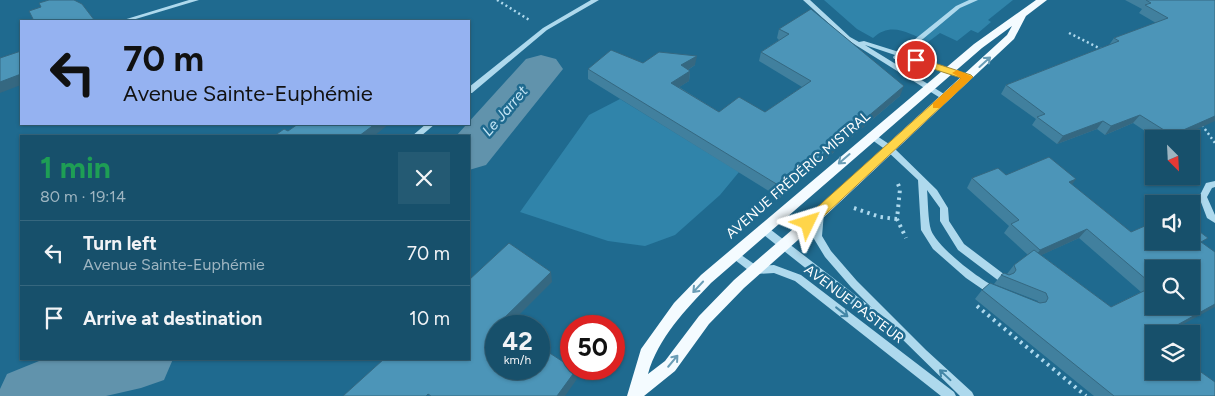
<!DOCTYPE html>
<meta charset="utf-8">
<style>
:root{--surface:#17506b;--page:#245a73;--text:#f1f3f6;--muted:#9eb5c1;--line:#36677e}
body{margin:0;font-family:Figtree,sans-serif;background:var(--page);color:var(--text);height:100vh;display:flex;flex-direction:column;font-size:19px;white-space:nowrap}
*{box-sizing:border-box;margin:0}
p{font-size:16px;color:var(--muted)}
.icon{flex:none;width:28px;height:28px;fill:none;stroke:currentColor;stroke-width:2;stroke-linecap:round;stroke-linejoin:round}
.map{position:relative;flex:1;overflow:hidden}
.side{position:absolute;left:20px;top:135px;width:450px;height:225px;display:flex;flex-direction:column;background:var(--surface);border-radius:0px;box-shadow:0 1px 4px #0004,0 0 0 1px var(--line)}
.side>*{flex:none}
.top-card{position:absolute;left:20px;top:20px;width:450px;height:105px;border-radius:0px;box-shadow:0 1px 4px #0004,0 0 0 1px var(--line);background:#95b2f1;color:#111;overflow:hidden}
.needle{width:32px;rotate:156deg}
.controls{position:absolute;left:1145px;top:130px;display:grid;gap:10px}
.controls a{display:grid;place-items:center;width:55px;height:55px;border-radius:0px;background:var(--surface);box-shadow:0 1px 4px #0004,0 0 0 1px var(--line);font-size:25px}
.speed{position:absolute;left:485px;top:315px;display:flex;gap:10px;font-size:25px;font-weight:700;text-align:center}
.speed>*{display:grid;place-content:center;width:65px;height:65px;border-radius:50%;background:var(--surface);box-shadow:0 1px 4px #0004,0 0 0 1px var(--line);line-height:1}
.speed small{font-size:12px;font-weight:400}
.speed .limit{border:8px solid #d22;background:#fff;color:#111}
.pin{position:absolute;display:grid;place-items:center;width:42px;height:42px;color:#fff;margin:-21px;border:2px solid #fff;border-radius:50%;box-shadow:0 1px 5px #0007}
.me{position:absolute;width:55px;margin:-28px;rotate:49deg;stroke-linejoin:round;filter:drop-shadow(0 0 4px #0008)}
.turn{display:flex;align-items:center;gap:18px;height:105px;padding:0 20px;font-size:22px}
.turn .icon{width:65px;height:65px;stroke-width:2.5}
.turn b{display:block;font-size:35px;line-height:42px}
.round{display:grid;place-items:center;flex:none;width:52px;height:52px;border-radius:0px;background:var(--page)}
.head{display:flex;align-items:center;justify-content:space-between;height:85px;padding:0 20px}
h1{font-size:30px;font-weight:700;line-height:38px;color:#1e9e55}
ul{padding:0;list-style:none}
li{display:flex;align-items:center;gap:15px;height:65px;padding:0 20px;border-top:1px solid var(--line)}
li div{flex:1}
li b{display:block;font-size:19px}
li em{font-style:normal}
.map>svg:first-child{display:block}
.green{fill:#3084aa}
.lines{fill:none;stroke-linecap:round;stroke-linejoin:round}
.river{fill:#6193ac;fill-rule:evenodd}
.path-far1{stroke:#aed9ed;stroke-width:2.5;stroke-dasharray:2 3;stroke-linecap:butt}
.path{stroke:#aed9ed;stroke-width:4;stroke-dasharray:2.5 4.5;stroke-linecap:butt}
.minor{fill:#aed9ed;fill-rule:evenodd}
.major{fill:#f4fbff;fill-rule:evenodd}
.wall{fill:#41809e;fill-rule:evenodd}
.shaded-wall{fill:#356881}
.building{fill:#4c95b8;stroke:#356881}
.oneway{stroke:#6a9db6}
.oneway2{stroke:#4386a6}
.route{fill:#ffd54a;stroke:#a68a30}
.slow{fill:#f59e0b}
.labels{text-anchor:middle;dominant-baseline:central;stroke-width:5;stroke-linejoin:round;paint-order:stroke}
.street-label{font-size:14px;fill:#fff;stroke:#1f6a8f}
.water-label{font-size:15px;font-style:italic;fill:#c4e6f6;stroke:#1f6a8f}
</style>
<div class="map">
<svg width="1215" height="396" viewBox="0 0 1215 396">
<rect width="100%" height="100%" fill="#1f6a8f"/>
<path class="green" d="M 824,0 L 1013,0 L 988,20 L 991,22 L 978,33 L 971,30 L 957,41 L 940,33 L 928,42 C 909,33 891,21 873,38 L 857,29 Z
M 620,99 L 739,172 L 720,195 L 675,235 L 645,246 L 608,241 L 520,212 L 589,115 Z"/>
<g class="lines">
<path class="river" d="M 541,55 L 556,59 L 563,69 L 486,165 L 469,170 L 469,136 L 456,136 L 526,59 Z
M 44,359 L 173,359 L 164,380 L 141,388 L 106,396 L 0,396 L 0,389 L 7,374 Z"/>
<path class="path-far1" d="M 497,0 L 531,21
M 1069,33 L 1103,50
M 1202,125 L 1215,143"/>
<path class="path" d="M 898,184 L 900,189 L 897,219 L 906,238
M 854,208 L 880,217 L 897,219
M 977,306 L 1086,396"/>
<path class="minor" d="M 189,0 L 199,0 L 129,21 L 120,21 Z
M 591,0 L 599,0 L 547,30 L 472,93 L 469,93 L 469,87 L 543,28 Z
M 803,0 L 810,0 L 850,37 L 859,42 L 864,41 L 899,52 L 956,6 L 969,0 L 978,0 L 960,8 L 905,54 L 971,75 L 972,77 L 968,79 L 901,57 L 897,59 L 894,59 L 893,57 L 895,55 L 865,45 L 949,97 L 945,99 L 942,99 L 846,39 Z
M 426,124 L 435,124 L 421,136 L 412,136 Z
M 871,132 L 892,146 L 937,190 L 948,208 L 949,221 L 964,244 L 1005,275 L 1007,278 L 1005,281 L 1002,282 L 999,281 L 958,250 L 940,221 L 940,208 L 927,190 C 928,200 928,221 931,230 C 937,247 981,281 998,288 L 1000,291 L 998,294 L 995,295 L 985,291 L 966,278 L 933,249 L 921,230 L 918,180 L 886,150 L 868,137 L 867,135 Z
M 1215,181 L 1215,187 L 1212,188 L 1207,197 L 1215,215 L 1215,223 L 1207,218 L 1199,197 L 1206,183 Z
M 820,210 L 823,211 L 824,213 L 822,236 L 831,251 L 857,281 L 926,350 L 972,392 L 974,396 L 960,396 L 898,335 L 894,337 L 890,335 L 760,232 L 758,229 L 760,226 L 766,226 L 872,308 L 851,287 L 825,257 L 814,239 L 812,236 L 816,213 L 817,211 Z
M 734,250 L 757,266 L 774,265 L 801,275 L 954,392 L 956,396 L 941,396 L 795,281 L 774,273 L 755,274 L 752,273 L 731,257 L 729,254 L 731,251 Z"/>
<path class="major" d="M 1036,0 L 1047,0 L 1026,16 L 1014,39 L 825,216 L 744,288 L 709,324 L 675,371 L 644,396 L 627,396 L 641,349 L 674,303 L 701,275 L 974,44 ZM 1012,26 L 1007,35 L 815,210 L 734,280 L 699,316 L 665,361 L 648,374 C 658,338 686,309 711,283 L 982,48 Z"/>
</g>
<path class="wall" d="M 1125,0 L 1215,0 L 1176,139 L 1157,139 L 1133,123 L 1105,135 L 1097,129 L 1057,144 L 1032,125 L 1036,119 L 1001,94 L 1006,85 L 1109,45 L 1114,38 L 1156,23 L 1139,13 L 1142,9 Z
M 779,29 L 900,96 L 780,198 L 588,79 L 588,69 L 643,63 L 695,65 L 688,70 L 690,71 L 689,81 L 679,87 L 719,112 L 765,112 L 802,87 L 759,61 L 761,52 L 779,40 L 777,38 Z
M 1006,175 L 1072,185 L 1131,232 L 1202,243 L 1154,334 L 1154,371 L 1215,396 L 1094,396 L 975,299 L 982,290 L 1038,302 L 1038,301 L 994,284 L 1001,275 L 1007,274 L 1014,265 L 1028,255 L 1004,233 L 1009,226 L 967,188 L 972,178 ZM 1079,238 L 1141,292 L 1111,307 L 1041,255 Z"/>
<path class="shaded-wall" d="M 697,56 L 695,65 L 680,75 L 681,65 Z
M 690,71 L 689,81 L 670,93 L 671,83 Z
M 21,74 L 21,85 L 0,93 L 0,82 Z
M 904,86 L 900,96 L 780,198 L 783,188 Z
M 1140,115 L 1133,123 L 1105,135 L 1111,126 Z
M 1215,116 L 1215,121 L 1176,139 L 1169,139 L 1172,135 Z
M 1103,121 L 1097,129 L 1057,144 L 1063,136 Z
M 375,124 L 389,124 L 374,136 L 359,136 Z
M 1076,179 L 1069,189 L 1069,182 Z
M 1087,229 L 1079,238 L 1033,259 L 1040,250 Z
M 551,272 L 552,282 L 508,326 L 501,321 Z
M 1215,304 L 1215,307 L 1165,334 L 1161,334 Z
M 576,370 L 577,379 L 565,396 L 557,396 Z"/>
<path class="building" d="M 49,0 L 74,0 L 82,4 L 95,21 L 34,21 L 29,11 L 41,7 L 39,3 Z
M 1146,0 L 1215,0 L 1215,116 L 1172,135 L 1140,115 L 1111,126 L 1103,121 L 1063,136 L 1037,117 L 1045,114 L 1006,85 L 1119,41 L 1114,38 L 1168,18 L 1145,5 L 1151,3 Z
M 811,9 L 904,86 L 783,188 L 588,69 L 611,50 L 643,63 L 659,52 L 697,56 L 681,65 L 690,71 L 671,83 L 719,112 L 739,97 L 765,112 L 811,81 L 761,52 L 789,34 L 779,29 Z
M 21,51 L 21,74 L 0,82 L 0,58 Z
M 298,124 L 375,124 L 359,136 L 274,136 L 284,129 L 288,131 Z
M 1049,157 L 1076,179 L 1069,182 L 1131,232 L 1154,222 L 1154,241 L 1191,241 L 1191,225 L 1208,238 L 1201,242 L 1215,252 L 1215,304 L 1161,334 L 1154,334 L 1154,371 L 1191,371 L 1191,365 L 1215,382 L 1215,396 L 1114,396 L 982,290 L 990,283 L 1040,303 L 1046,302 L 1048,298 L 1046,293 L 1001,275 L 1004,273 L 1009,275 L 1014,273 L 1016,270 L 1014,265 L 1034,250 L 1111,307 L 1154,286 L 1154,306 L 1191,306 L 1191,269 L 1154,269 L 1154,286 L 1087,229 L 1040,250 L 1011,224 L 1019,220 L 972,178 L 998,168 L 1006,175 Z
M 509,243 L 551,272 L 501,321 L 508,326 L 496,326 L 496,369 L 539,369 L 539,346 L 571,367 L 571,369 L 574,369 L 576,370 L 557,396 L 431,396 L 428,394 L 426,396 L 343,396 L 384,359 L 469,359 L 469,280 Z"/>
<defs><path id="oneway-shaft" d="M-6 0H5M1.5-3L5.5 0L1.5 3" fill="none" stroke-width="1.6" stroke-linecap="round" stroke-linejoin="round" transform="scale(1.25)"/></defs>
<g class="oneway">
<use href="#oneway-shaft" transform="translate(985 62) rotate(-42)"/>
<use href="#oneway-shaft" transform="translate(844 159) rotate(139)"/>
<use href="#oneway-shaft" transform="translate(698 287) rotate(133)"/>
<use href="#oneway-shaft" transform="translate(673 361) rotate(-50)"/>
</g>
<g class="oneway2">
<use href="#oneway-shaft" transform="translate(842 312) rotate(38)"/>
<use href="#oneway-shaft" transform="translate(945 375) rotate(-137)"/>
</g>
<path class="route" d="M 916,57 L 971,75 L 973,77 L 812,227 L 803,227 L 802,223 L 803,220 L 961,78 L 912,62 L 911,60 Z"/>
<path class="slow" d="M 957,70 L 973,77 L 940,108 L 933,108 L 933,103 L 961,78 L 952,73 Z"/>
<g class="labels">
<g class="street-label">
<text transform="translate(798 175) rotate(-41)">AVENUE FRÉDÉRIC MISTRAL</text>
<text transform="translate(854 304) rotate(37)">AVENUE PASTEUR</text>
</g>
<g class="water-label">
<text transform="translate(505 111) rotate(-49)">Le Jarret</text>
</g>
</g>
</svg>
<div class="controls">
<a><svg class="needle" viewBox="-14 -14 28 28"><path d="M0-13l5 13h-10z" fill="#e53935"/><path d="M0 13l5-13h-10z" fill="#9eb5c1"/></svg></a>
<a><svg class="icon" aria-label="sound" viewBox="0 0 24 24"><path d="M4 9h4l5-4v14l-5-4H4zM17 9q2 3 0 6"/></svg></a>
<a><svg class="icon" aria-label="search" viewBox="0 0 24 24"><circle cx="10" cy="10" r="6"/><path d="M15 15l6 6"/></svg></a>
<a><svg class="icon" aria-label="layers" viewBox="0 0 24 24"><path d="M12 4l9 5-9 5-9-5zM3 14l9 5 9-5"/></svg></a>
</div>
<div class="speed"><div>42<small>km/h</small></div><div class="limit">50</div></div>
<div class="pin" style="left:916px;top:60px;background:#d93025"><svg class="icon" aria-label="arrive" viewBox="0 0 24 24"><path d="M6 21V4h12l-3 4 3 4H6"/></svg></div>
<svg class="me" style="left:808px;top:223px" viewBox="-20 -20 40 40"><path d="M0-17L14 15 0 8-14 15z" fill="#ffd54a" stroke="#fff" stroke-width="4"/></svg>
<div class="top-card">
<div class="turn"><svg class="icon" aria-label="left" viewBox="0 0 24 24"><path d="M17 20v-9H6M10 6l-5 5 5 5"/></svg><div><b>70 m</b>Avenue Sainte-Euphémie</div></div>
</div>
<section class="side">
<div class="head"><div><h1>1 min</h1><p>80 m · 19:14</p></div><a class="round"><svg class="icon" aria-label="close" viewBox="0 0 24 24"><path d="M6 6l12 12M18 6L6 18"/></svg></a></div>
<ul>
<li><svg class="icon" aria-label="left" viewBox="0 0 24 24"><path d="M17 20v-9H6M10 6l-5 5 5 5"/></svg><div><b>Turn left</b><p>Avenue Sainte-Euphémie</p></div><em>70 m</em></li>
<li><svg class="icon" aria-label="arrive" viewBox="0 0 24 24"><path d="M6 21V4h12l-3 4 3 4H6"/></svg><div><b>Arrive at destination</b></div><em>10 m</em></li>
</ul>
</section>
</div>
